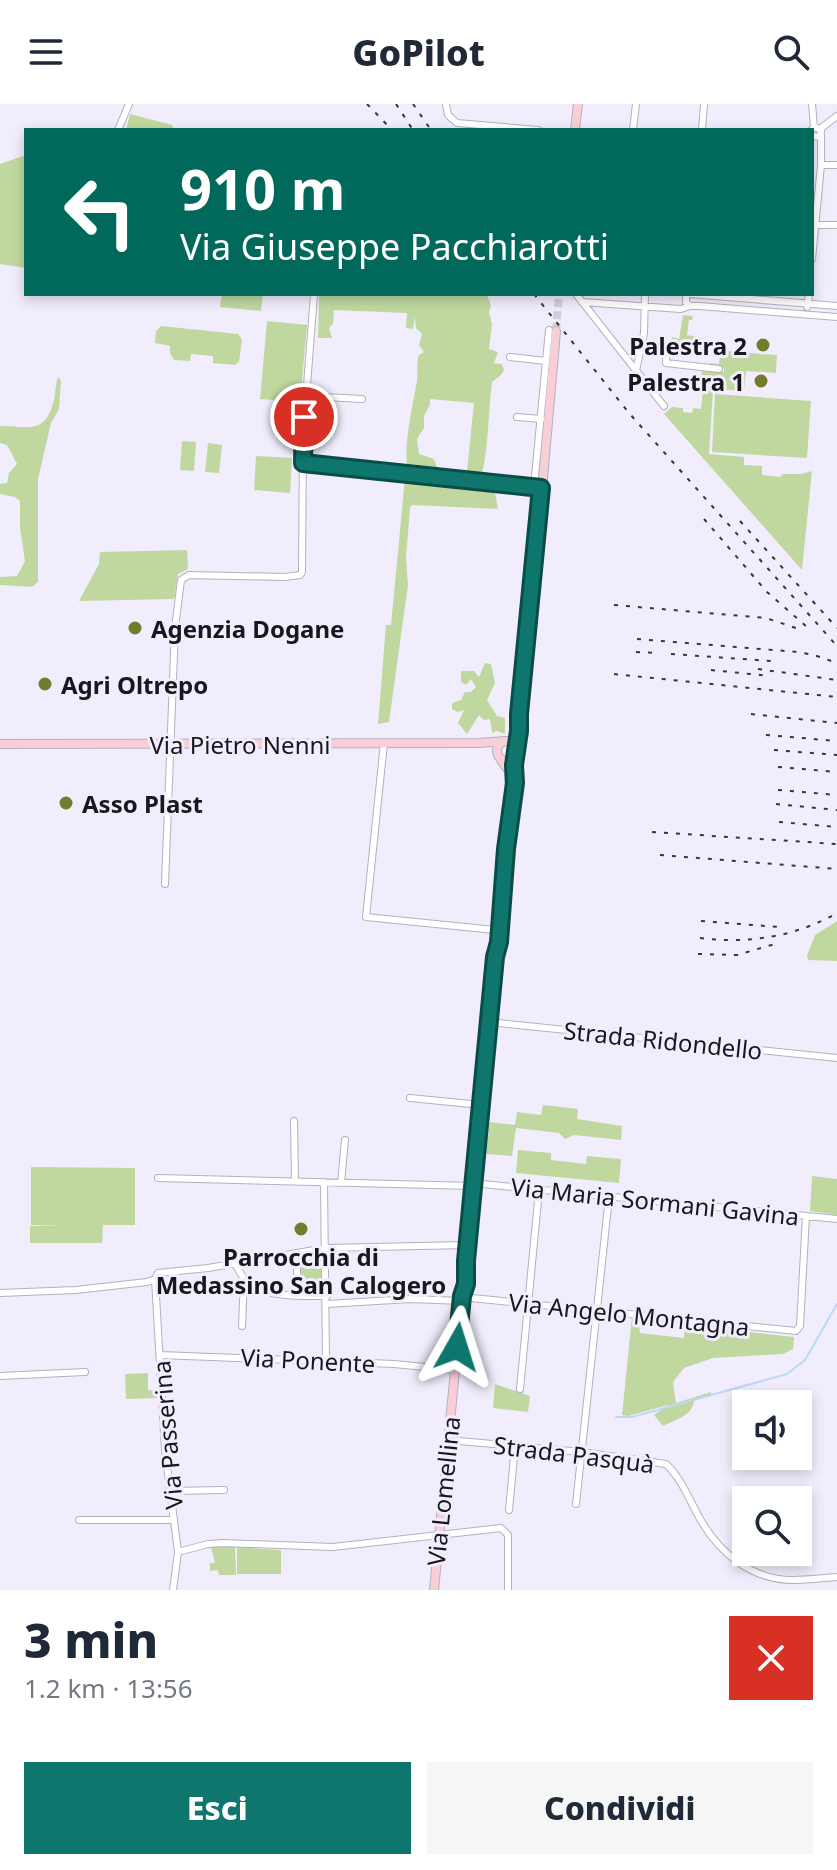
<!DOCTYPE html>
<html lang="it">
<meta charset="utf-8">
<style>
:root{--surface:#fff;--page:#f6f6f7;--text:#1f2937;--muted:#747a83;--accent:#0f766e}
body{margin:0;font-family:"Noto Sans",sans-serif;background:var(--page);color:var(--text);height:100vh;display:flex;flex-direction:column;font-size:30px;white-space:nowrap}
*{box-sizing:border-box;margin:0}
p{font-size:26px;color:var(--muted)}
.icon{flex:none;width:44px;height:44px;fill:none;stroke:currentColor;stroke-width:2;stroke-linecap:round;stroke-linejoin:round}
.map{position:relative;height:1486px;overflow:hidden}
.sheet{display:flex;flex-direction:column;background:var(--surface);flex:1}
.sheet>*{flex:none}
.hud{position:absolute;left:24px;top:24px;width:790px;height:168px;border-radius:0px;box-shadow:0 4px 12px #0003;background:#00695c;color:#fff;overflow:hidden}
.controls{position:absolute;left:732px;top:1286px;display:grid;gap:16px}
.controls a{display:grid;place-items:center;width:80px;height:80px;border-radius:0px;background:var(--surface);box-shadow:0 4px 12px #0003;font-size:40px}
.pin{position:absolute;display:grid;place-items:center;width:68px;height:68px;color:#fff;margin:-34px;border:4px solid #fff;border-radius:50%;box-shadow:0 2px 8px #0007}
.me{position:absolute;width:88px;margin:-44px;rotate:6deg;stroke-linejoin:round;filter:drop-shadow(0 0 6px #0008)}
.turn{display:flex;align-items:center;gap:28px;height:168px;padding:0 24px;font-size:36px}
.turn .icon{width:104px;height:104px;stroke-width:2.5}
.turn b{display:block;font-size:56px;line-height:68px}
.round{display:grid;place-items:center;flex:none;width:84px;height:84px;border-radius:0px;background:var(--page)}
.overview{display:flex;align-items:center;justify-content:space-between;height:136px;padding:0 24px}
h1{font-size:48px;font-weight:800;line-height:60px}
.cta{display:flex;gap:16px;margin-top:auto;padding:16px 24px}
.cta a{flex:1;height:92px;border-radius:0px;background:var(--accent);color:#fff;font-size:32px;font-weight:800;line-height:92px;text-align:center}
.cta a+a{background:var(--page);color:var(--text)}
header{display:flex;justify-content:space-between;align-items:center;height:104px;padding:0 24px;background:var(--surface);font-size:36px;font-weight:800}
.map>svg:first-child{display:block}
.green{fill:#c0d8a0}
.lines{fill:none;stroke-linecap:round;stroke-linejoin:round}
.stream{stroke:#bdd8f7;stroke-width:2}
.secondary-tunnel{stroke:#d1cddb;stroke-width:8;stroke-dasharray:8 4;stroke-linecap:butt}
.street-casing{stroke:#b4b1bf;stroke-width:8}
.secondary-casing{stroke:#b4b1bf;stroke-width:10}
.street{stroke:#fff;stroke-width:6}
.secondary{stroke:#f9cfd7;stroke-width:8}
.rail{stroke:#38363d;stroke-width:2;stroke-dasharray:4 8;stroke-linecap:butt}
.route-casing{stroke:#0a4d48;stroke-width:20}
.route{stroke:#0f766e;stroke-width:14}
.poi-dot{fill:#717d2a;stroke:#f1edfc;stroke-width:3}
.labels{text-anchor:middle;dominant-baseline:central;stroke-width:6;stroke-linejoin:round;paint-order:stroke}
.poi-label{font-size:24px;font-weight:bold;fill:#19171d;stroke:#f1edfc;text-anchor:start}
.street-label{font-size:24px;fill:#19171d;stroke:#f1edfc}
</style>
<header><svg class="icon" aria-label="menu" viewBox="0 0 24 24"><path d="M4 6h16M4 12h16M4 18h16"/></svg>GoPilot<svg class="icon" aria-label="search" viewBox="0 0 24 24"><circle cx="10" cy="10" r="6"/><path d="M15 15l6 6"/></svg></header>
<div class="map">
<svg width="837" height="1486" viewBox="0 0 837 1486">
<rect width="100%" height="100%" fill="#f1edfc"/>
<path class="green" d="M 130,10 L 172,21 L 174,26 L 126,26 Z
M 26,51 L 26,164 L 0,160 L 0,60 Z
M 222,190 L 263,190 L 261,207 L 220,203 Z
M 319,190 L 487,190 L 491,202 L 489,208 L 492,220 L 489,245 L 498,248 L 494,259 L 502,260 L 504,266 L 501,271 L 492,278 C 488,308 489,341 482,369 L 467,367 L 474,299 L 430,295 L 430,301 L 424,312 L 424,324 L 417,335 L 419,350 L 434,355 L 437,363 L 433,367 C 424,368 413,367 407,361 C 404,338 413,300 417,277 C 418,268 416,260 419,251 L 424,248 L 419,241 L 422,230 L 416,224 L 415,213 L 413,225 L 406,224 L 407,209 L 334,206 L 333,220 L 329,224 L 332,234 L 318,234 Z
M 683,211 L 693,212 L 692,216 L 689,216 L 687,231 L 702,234 L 700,242 L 690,241 L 686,247 L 670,246 L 672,233 L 679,235 Z
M 267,217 L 307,221 L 300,298 L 260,295 Z
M 161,222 L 238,230 L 242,236 L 239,258 L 235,261 L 213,259 L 213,252 L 191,250 L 190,257 L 174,256 L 170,249 L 170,242 L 155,239 L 156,227 Z
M 712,239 L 726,240 L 726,247 L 777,251 L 776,269 L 746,267 L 744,287 L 713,285 L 709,350 L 744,353 L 744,361 L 762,362 L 762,371 L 781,373 L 782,370 L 801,370 L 812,367 L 802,466 L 664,310 L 672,303 L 683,304 L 683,308 L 692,309 L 693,304 L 701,305 L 703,287 L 699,285 L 702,267 L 724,268 L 724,264 L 709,262 L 710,259 L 719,260 L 720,250 L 711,249 Z
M 58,273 L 61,276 L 59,305 L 51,319 L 38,375 L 38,478 L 32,483 L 0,481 L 0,473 L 17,472 L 25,457 L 20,424 L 20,397 L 15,393 L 0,390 L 0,380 L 7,379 L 9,369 L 17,360 L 7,341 L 0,339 L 0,322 C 26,322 45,331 53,299 C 56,290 55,281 58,273 Z
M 715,290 L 811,297 L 807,354 L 712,348 Z
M 182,337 L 196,338 L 194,367 L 180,366 Z
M 208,339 L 222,341 L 219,369 L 205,368 Z
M 256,352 L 292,354 L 290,389 L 254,386 Z
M 405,374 L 494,384 L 498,405 L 412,401 L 410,404 L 406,454 L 408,481 L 389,618 L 378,620 L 386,521 L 391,521 Z
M 187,446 L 188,465 L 178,470 L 174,495 L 79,497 L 99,460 L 100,448 Z
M 485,559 L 491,560 L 495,579 L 487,596 L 497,612 L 505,614 L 505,630 L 497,627 L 492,629 L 490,615 L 484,616 L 479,611 L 467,630 L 458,619 L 464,606 L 457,608 L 452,605 L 452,599 L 461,596 L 465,588 L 471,588 L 476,583 L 471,575 L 466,581 L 461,578 L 461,567 L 474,567 L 479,573 Z
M 837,817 L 837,857 L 808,856 L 807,852 L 815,831 Z
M 543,1001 L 578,1005 L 577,1015 L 622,1022 L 621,1036 L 574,1031 L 565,1035 L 559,1029 L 516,1024 L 512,1052 L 486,1050 L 490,1018 L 515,1021 L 517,1008 L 541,1011 Z
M 518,1046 L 551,1049 L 551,1056 L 586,1060 L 587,1052 L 621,1055 L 619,1079 L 516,1069 Z
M 31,1063 L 135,1064 L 135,1121 L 103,1121 L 102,1139 L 30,1139 L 30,1122 L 64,1122 L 31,1121 Z
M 812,1072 L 837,1075 L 837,1111 L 810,1107 Z
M 323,1148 L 324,1190 L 299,1189 L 299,1152 Z
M 632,1213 L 638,1214 L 640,1229 L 684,1234 L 685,1221 L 794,1233 L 793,1245 L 783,1250 L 713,1254 L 684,1264 L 673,1278 L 676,1299 L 711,1288 L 711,1291 L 694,1297 C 692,1312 675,1316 663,1322 L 654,1311 L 668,1301 L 628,1312 L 622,1311 Z
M 148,1269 L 148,1286 L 158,1287 L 158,1294 L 126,1295 L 125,1270 Z
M 495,1280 L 530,1292 L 528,1308 L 493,1304 Z
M 211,1443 L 235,1443 L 236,1471 L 219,1471 L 218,1466 L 210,1467 L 210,1459 L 215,1459 Z
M 237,1443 L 281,1446 L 281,1470 L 237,1470 Z"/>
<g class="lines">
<path class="stream" d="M 616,1313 L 632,1313 L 787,1270 L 805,1256 L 837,1200"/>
<path class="secondary-tunnel" d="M 556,227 L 559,190"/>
<defs>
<path id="street" d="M 446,0 L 448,11 L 457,19 L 538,26
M 812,0 L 814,23
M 820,25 L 837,12
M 118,26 L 129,0
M 633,26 L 636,0
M 702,26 L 704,0
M 811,26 L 816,23 L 821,27 L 820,33 L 812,32
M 821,61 L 837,61
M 815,121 L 837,121
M 812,155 L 821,61 L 821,31
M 576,190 L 664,302
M 686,190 L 686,198 L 690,202
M 690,190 L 837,202
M 582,198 L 681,205 L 690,202 L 700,202 L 837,213
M 807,203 L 809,190
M 642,243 L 666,246 L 666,259 L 719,265
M 510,253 L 546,257 L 534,383
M 546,257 L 549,226
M 636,267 L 644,229 L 645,190
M 306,292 L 362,295
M 517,313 L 541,315
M 303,359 L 541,384
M 384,639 L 366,813 L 495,826
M 165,780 L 175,524 L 181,476 L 189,471 L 285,473 L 300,471 L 302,468 L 303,334 L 314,190
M 489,918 L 837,954
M 410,994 L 481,1001
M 294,1017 L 295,1077
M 158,1074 L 473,1082
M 324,1078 L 326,1257
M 341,1079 L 345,1036
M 473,1079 L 837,1115
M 234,1159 C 239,1165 243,1176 249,1180 C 270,1194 304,1192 327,1192
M 155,1175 L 165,1346 L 178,1448 L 173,1486
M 0,1189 L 76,1186 L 147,1178 L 155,1175 L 158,1169 L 208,1164 L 326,1144 L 467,1141
M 297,1191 L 297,1149
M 462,1193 L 796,1227 L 800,1222 L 806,1112
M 327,1200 L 410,1195 L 462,1197
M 242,1222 L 244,1174
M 160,1251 L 394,1260 L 455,1266
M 0,1272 L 85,1268
M 520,1285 L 539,1086
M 448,1336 L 582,1348 L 666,1360 C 681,1374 689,1395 699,1413 C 718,1448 751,1476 793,1476 C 808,1476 822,1474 837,1473
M 170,1387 L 224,1386
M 576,1400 L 609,1093
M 509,1406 L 515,1342
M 79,1416 L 174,1416
M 178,1448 L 208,1440 L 224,1439 L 333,1443 L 501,1424 L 508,1431 L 508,1486"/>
<path id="secondary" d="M 575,26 L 578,0
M 540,409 L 556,227
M497 647a10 10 0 1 1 20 0a10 10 0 1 1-20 0Z
M 0,640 L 479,639 L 505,637
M 518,647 L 536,414 L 538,406
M 500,797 L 510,688 L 509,667 L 501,656
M 434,1486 L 462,1193 L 461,1185 L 464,1172 L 495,853 L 502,809 L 501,794"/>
</defs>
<use href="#street" class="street-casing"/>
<use href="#secondary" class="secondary-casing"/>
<use href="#street" class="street"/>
<use href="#secondary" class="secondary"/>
<path class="rail" d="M 367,0 L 392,26
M 396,0 L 413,26
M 413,0 L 431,26
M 534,190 L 629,309 L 837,542
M 704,415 L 767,488 L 807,523
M 740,417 L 837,524
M 614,501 L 766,514 L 802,526
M 637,535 L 798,548 L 814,551 L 837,559
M 636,548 L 656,549
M 671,550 L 771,557
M 758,565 L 837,576
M 711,566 L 770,572
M 614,570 L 837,593
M 751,610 L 837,619
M 766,631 L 837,637
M 774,646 L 837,651
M 778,663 L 837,668
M 778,686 L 837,691
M 776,700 L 837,706
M 779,718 L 837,723
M 652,728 L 837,740
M 660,751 L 837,765
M 701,817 L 779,823
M 700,834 C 748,840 795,833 837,809
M 698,850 L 737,851 L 775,840"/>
</g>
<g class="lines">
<defs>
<path id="route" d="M 304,313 L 303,359 L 541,384 L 519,610 L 519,627 L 514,661 L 515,679 L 506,745 L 499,838 L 495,853 L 466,1157 L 466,1180 L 462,1192 L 457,1243"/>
</defs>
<use href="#route" class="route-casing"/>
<use href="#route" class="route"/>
</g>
<g class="poi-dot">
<circle cx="763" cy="241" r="8"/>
<circle cx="761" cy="277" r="8"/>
<circle cx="135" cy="524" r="8"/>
<circle cx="45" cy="580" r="8"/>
<circle cx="66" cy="699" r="8"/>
<circle cx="301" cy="1125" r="8"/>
</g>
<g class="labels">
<g class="poi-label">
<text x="747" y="241" text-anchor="end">Palestra 2</text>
<text x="745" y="277" text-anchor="end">Palestra 1</text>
<text x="151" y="524">Agenzia Dogane</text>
<text x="61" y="580">Agri Oltrepo</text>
<text x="82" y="699">Asso Plast</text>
<text x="301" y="1152" text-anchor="middle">Parrocchia di<tspan x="301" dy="28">Medassino San Calogero</tspan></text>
</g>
<g class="street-label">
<text x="240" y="640">Via Pietro Nenni</text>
<text transform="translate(663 936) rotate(6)">Strada Ridondello</text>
<text transform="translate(655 1097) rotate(6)">Via Maria Sormani Gavina</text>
<text transform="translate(629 1210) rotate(6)">Via Angelo Montagna</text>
<text transform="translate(308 1256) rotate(3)">Via Ponente</text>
<text transform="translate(167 1331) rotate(-95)">Via Passerina</text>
<text transform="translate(574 1350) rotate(7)">Strada Pasquà</text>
<text transform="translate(443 1387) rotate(-84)">Via Lomellina</text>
</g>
</g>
</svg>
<div class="controls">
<a><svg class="icon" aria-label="sound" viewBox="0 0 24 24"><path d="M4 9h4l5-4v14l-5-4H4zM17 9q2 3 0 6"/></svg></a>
<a><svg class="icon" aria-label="search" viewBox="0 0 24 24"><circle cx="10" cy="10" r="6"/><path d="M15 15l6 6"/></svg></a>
</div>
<div class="pin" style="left:304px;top:313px;background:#d93025"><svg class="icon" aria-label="arrive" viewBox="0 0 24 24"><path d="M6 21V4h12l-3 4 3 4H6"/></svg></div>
<svg class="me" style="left:457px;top:1243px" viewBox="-20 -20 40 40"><path d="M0-17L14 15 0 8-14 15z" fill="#0f766e" stroke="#fff" stroke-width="4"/></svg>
<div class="hud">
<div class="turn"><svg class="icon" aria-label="left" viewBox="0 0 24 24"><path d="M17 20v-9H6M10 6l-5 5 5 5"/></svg><div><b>910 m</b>Via Giuseppe Pacchiarotti</div></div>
</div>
</div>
<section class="sheet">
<div class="overview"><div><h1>3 min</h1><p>1.2 km · 13:56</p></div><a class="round" style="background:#d93025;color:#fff"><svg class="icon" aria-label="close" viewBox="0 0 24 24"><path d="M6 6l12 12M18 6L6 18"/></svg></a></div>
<div class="cta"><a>Esci</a><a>Condividi</a></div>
</section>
